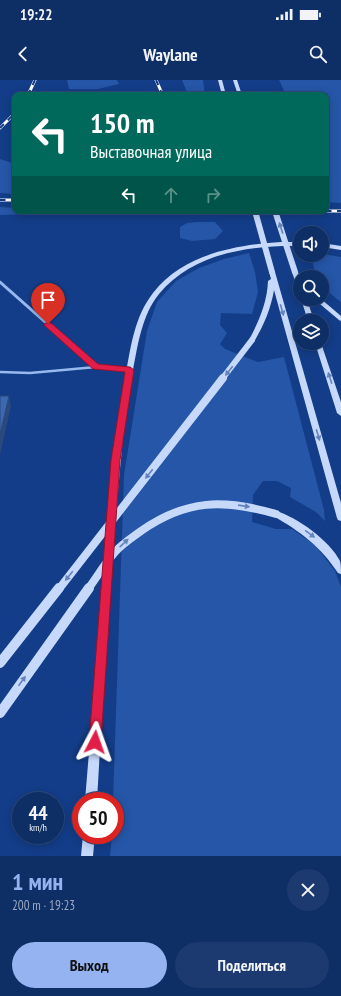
<!DOCTYPE html>
<html lang="ru">
<meta charset="utf-8">
<style>
:root{--surface:#0e2e66;--page:#1c3a6f;--text:#f1f3f6;--muted:#9ba8bf;--line:#2e4a7a;--accent:#95b2f1}
body{margin:0;font-family:"PT Sans Narrow",sans-serif;background:var(--page);color:var(--text);height:100vh;display:flex;flex-direction:column;font-size:15px;white-space:nowrap}
*{box-sizing:border-box;margin:0}
p{font-size:13px;color:var(--muted)}
.icon{flex:none;width:22px;height:22px;fill:none;stroke:currentColor;stroke-width:2;stroke-linecap:round;stroke-linejoin:round}
.map{position:relative;height:776px;overflow:hidden}
.drawer{display:flex;flex-direction:column;background:var(--surface);flex:1}
.drawer>*{flex:none}
.hud{position:absolute;left:12px;top:12px;width:317px;height:122px;border-radius:8px;box-shadow:0 2px 10px #0003,0 0 0 1px var(--line);background:#00695c;color:#fff;overflow:hidden}
.tools{position:absolute;left:293px;top:146px;display:grid;gap:8px}
.tools a{display:grid;place-items:center;width:36px;height:36px;border-radius:50%;background:var(--surface);box-shadow:0 2px 10px #0003,0 0 0 1px var(--line);font-size:20px}
.speed{position:absolute;left:12px;top:712px;display:flex;gap:8px;font-size:20px;font-weight:700;text-align:center}
.speed>*{display:grid;place-content:center;width:52px;height:52px;border-radius:50%;background:var(--surface);box-shadow:0 2px 10px #0003,0 0 0 1px var(--line);line-height:1}
.speed small{font-size:10px;font-weight:400}
.speed .limit{border:6px solid #d22;background:#fff;color:#111}
.pin{position:absolute;display:grid;place-items:center;width:34px;height:34px;color:#fff;margin:-41px -17px;border-radius:50% 50% 50% 0;rotate:-45deg;box-shadow:0 0 4px #0007}
.pin .icon{rotate:45deg}
.me{position:absolute;width:44px;margin:-22px;rotate:4deg;stroke-linejoin:round;filter:drop-shadow(0 0 3px #0008)}
.turn{display:flex;align-items:center;gap:14px;height:84px;padding:0 12px;font-size:18px}
.turn .icon{width:52px;height:52px;stroke-width:2.5}
.turn b{display:block;font-size:28px;line-height:34px}
.lanes{display:flex;align-items:center;height:38px;padding:0 12px;background:#0003;justify-content:center;gap:20px;direction:ltr}
.lanes .off{opacity:.35}
.round{display:grid;place-items:center;flex:none;width:42px;height:42px;border-radius:21px;background:var(--page)}
.headline{display:flex;align-items:center;justify-content:space-between;height:68px;padding:0 12px}
h1{font-size:24px;font-weight:600;line-height:30px;color:var(--accent)}
.action{display:flex;gap:8px;margin-top:auto;padding:8px 12px}
.action a{flex:1;height:46px;border-radius:24px;background:var(--accent);color:#111;font-size:16px;font-weight:600;line-height:46px;text-align:center}
.action a+a{background:var(--page);color:var(--text)}
.status{display:flex;justify-content:space-between;align-items:center;height:28px;padding:0 20px;background:var(--surface);direction:ltr}
.status svg{height:11px;fill:currentColor}
header{display:flex;justify-content:space-between;align-items:center;height:52px;padding:0 12px;background:var(--surface);font-size:18px;font-weight:600}
.map>svg:first-child{display:block}
.green{fill:#2556a7}
.lines{fill:none;stroke-linecap:round;stroke-linejoin:round}
.service{stroke:#98b9f0;stroke-width:2.5}
.minor{stroke:#98b9f0;stroke-width:3}
.secondary{fill:#c6d9fb;fill-rule:evenodd}
.rail-casing{stroke:#fff;stroke-width:3}
.rail{stroke:#133d88;stroke-width:2;stroke-dasharray:5.5;stroke-linecap:butt}
.secondary-bridge-far2{stroke:#c6d9fb;stroke-width:6}
.secondary-bridge-far1{stroke:#c6d9fb;stroke-width:8}
.secondary-bridge{stroke:#c6d9fb;stroke-width:10}
.shaded-wall{fill:#2a497d}
.building{fill:#3c68b2;stroke:#2a497d}
.oneway{fill:#6483bc}
.route{fill:#e11d48;stroke:#92132f}
</style>
<div class="status"><b>19:22</b><svg viewBox="0 0 49 12"><path d="M0 12V9h3v3zM5 12V6h3v6zM10 12V3h3v9zM15 12V0h3v12zM26 1h20v11H26zM47 4h2v5h-2z"/></svg></div>
<header><svg class="icon" aria-label="back" viewBox="0 0 24 24"><path d="M15 5l-7 7 7 7"/></svg>Waylane<svg class="icon" aria-label="search" viewBox="0 0 24 24"><circle cx="10" cy="10" r="6"/><path d="M15 15l6 6"/></svg></header>
<div class="map">
<svg width="341" height="776" viewBox="0 0 341 776">
<rect width="100%" height="100%" fill="#133d88"/>
<path class="green" d="M 67,0 L 117,0 L 119,4 L 98,9 L 69,9 Z
M 182,0 L 203,0 L 205,15 L 188,15 Z
M 279,0 L 341,0 L 341,123 L 326,122 L 326,15 L 286,15 Z
M 0,79 L 15,84 L 15,114 L 0,113 Z
M 0,127 L 15,128 L 15,131 L 71,133 L 0,135 Z
M 197,142 L 215,142 L 223,151 L 215,159 L 192,161 L 180,158 L 180,147 L 187,143 Z
M 249,173 L 255,192 L 258,212 L 252,234 L 221,233 L 220,245 L 227,253 L 220,264 L 225,269 L 258,282 L 284,277 L 324,430 L 325,441 L 316,432 L 290,417 L 291,408 L 277,401 L 263,401 L 253,415 L 252,442 L 276,449 L 292,449 L 315,465 L 335,491 L 341,507 L 341,776 L 110,776 L 112,755 L 115,755 L 115,721 L 113,721 L 124,395 L 147,251 L 157,222 L 176,201 L 199,188 L 224,179 Z
M 322,174 L 341,177 L 341,222 C 333,216 322,208 322,197 L 318,197 L 315,193 L 311,175 L 322,175 Z"/>
<g class="lines">
<path class="service" d="M 0,292 L 30,293 L 96,287"/>
<path class="minor" d="M 0,202 L 96,287 L 130,290"/>
<path class="secondary" d="M 218,0 L 222,0 L 226,15 L 222,15 Z
M 233,0 L 237,0 L 242,15 L 238,15 Z
M 281,162 L 300,162 L 300,166 C 250,165 193,173 159,214 C 142,235 138,264 133,290 C 120,360 117,432 111,503 C 106,576 101,648 97,721 L 85,721 C 91,647 97,574 103,500 C 108,431 112,362 126,293 C 131,265 135,236 153,213 C 183,174 236,165 281,162 Z
M 322,163 L 341,166 L 341,170 L 322,167 Z
M 272,190 L 275,192 L 341,423 L 341,441 L 338,440 L 337,438 L 274,210 C 271,228 264,245 254,262 L 250,262 L 249,260 C 259,241 267,223 268,201 L 271,199 L 269,192 Z
M 295,190 L 298,192 L 300,198 L 300,209 L 297,207 L 292,192 Z
M 301,219 L 307,219 L 314,241 L 308,241 Z
M 314,219 L 321,219 L 341,236 L 341,241 L 339,240 Z
M 315,263 L 321,263 L 341,322 L 341,336 L 337,333 Z
M 276,431 C 297,437 330,461 340,481 C 341,485 341,490 341,494 L 338,493 C 321,467 300,451 273,436 L 272,434 L 273,432 Z
M 83,755 L 95,755 L 93,776 L 81,776 Z"/>
<defs>
<path id="rail" d="M 156,0 L 161,11
M 28,15 L 35,0
M 0,48 L 15,33
M 0,120 L 15,120
M 326,131 L 341,131"/>
</defs>
<use href="#rail" class="rail-casing"/>
<use href="#rail" class="rail"/>
<path class="secondary-bridge-far2" d="M 255,131 L 272,192
M 275,131 L 295,192
M 222,299 L 252,260"/>
<path class="secondary-bridge-far1" d="M 59,509 L 223,298
M 88,509 C 97,497 105,483 115,472 C 122,464 133,457 141,451 C 187,419 224,419 276,434"/>
<path class="secondary-bridge" d="M 0,583 L 59,508
M 0,633 L 89,508"/>
</g>
<path class="shaded-wall" d="M 9,316 L 11,326 L 0,375 L 0,355 Z"/>
<path class="building" d="M 0,316 L 9,316 L 0,355 Z"/>
<defs><path id="oneway-solid" d="M-6-.8H1V-3.2L6.5 0L1 3.2V.8H-6Z"/></defs>
<g class="oneway">
<use href="#oneway-solid" transform="translate(281 148) rotate(-108)"/>
<use href="#oneway-solid" transform="translate(282 230) rotate(74)"/>
<use href="#oneway-solid" transform="translate(229 291) rotate(128)"/>
<use href="#oneway-solid" transform="translate(330 298) rotate(-108)"/>
<use href="#oneway-solid" transform="translate(318 355) rotate(74)"/>
<use href="#oneway-solid" transform="translate(149 394) rotate(128)"/>
<use href="#oneway-solid" transform="translate(244 426) rotate(8)"/>
<use href="#oneway-solid" transform="translate(310 454) rotate(36)"/>
<use href="#oneway-solid" transform="translate(124 463) rotate(-43)"/>
<use href="#oneway-solid" transform="translate(69 496) rotate(129)"/>
<use href="#oneway-solid" transform="translate(22 601) rotate(-54)"/>
</g>
<path class="route" d="M 48,242 L 51,243 L 98,284 L 130,287 L 134,290 L 120,380 L 101,662 L 99,666 L 95,667 L 91,666 L 89,662 L 111,380 L 125,292 L 93,289 L 45,246 L 44,244 Z"/>
</svg>
<div class="tools">
<a><svg class="icon" aria-label="sound" viewBox="0 0 24 24"><path d="M4 9h4l5-4v14l-5-4H4zM17 9q2 3 0 6"/></svg></a>
<a><svg class="icon" aria-label="search" viewBox="0 0 24 24"><circle cx="10" cy="10" r="6"/><path d="M15 15l6 6"/></svg></a>
<a><svg class="icon" aria-label="layers" viewBox="0 0 24 24"><path d="M12 4l9 5-9 5-9-5zM3 14l9 5 9-5"/></svg></a>
</div>
<div class="speed"><div>44<small>km/h</small></div><div class="limit">50</div></div>
<div class="pin" style="left:48px;top:244px;background:#d93025"><svg class="icon" aria-label="arrive" viewBox="0 0 24 24"><path d="M6 21V4h12l-3 4 3 4H6"/></svg></div>
<svg class="me" style="left:95px;top:662px" viewBox="-20 -20 40 40"><path d="M0-17L14 15 0 8-14 15z" fill="#e11d48" stroke="#fff" stroke-width="4"/></svg>
<div class="hud">
<div class="turn"><svg class="icon" aria-label="left" viewBox="0 0 24 24"><path d="M17 20v-9H6M10 6l-5 5 5 5"/></svg><div><b>150 m</b>Выставочная улица</div></div>
<div class="lanes"><svg class="icon" aria-label="left" viewBox="0 0 24 24"><path d="M17 20v-9H6M10 6l-5 5 5 5"/></svg><svg class="icon off" aria-label="ahead" viewBox="0 0 24 24"><path d="M12 20V5M6 11l6-6 6 6"/></svg><svg class="icon off" aria-label="right" viewBox="0 0 24 24"><path d="M7 20v-9h11M14 6l5 5-5 5"/></svg></div>
</div>
</div>
<section class="drawer">
<div class="headline"><div><h1>1 мин</h1><p>200 m · 19:23</p></div><a class="round"><svg class="icon" aria-label="close" viewBox="0 0 24 24"><path d="M6 6l12 12M18 6L6 18"/></svg></a></div>
<div class="action"><a>Выход</a><a>Поделиться</a></div>
</section>
